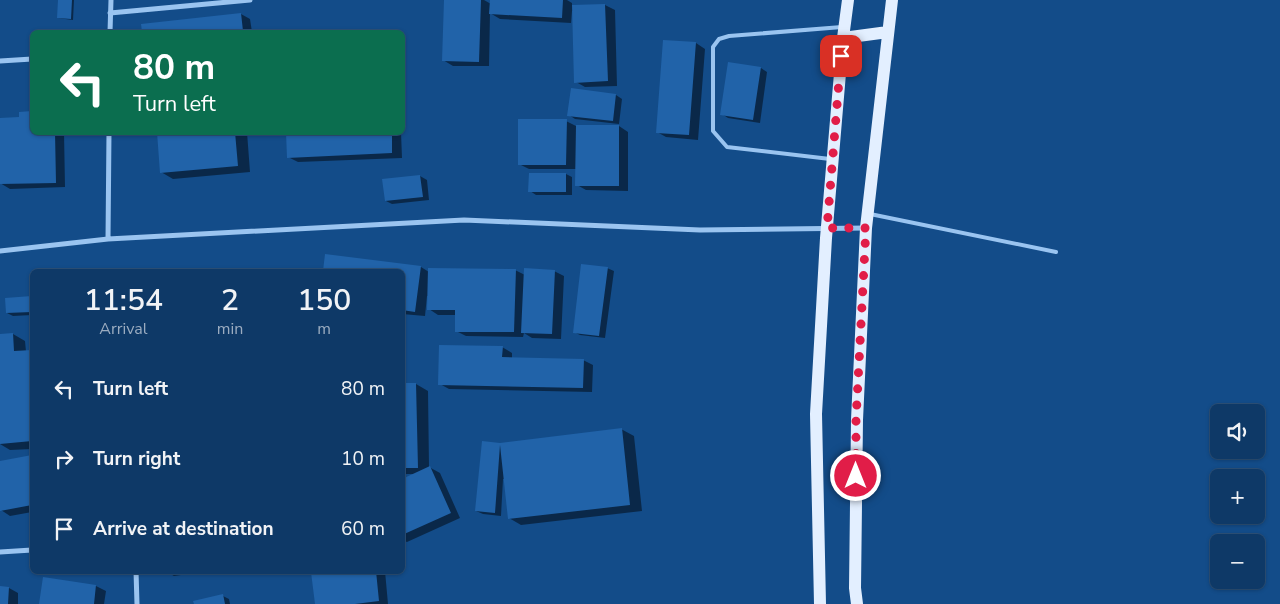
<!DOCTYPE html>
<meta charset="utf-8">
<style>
:root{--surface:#0e3967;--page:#1c4470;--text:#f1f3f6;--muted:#9bacc0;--line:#2e537b}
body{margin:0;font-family:"Nunito Sans",sans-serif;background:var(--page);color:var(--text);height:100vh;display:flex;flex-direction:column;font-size:19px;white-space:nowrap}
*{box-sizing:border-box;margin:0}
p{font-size:16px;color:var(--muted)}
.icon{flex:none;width:28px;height:28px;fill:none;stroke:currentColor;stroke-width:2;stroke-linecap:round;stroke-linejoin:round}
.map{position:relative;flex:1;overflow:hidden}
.side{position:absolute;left:30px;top:269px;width:375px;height:305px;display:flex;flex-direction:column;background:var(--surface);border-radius:8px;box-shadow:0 1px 4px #0004,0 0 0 1px var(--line)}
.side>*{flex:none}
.hud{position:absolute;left:30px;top:30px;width:375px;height:105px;border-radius:8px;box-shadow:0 1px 4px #0004,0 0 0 1px var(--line);background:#0b6e4f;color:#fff;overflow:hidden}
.tools{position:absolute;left:1210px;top:404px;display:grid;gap:10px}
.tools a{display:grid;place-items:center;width:55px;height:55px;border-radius:8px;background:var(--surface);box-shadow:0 1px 4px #0004,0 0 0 1px var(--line);font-size:25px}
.pin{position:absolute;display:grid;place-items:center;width:42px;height:42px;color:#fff;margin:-21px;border-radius:10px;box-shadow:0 2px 8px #0006}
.me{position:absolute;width:55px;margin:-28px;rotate:0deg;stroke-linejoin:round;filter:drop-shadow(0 0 4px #0008)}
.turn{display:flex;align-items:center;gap:18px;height:105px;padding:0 20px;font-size:22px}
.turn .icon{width:65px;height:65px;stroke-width:2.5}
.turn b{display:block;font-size:35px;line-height:42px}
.eta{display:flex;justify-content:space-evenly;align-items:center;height:85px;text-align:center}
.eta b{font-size:30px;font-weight:600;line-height:35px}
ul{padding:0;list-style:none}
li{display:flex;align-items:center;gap:15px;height:70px;padding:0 20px}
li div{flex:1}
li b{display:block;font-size:19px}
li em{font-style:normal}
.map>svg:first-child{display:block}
.shadow{fill:#0007}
.building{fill:#2163a9}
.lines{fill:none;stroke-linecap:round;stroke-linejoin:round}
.lane{stroke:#9ac4f0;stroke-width:4}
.street{stroke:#9ac4f0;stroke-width:5}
.primary{stroke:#e3efff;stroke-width:12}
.route{stroke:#e11d48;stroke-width:9;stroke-dasharray:0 16.2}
</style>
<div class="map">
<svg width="1280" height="604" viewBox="0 0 1280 604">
<rect width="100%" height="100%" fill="#134c89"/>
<path class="shadow" d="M 59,0 L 74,0 L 73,20 L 58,18 Z
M 445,0 L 484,0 L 491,4 L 491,0 L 567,0 L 572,3 L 572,6 L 605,5 L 615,10 L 617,86 L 585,87 L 576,82 L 574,11 L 572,11 L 571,23 L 500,19 L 490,13 L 489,66 L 453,66 L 443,60 Z
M 241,14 L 250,19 L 252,32 L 143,32 L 142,25 Z
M 696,43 L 705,49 L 698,140 L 666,137 L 657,132 Z
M 729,63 L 761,68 L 767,72 L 760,123 L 728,118 L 722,114 Z
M 572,90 L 616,95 L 622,99 L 619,124 L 575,119 L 569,115 Z
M 20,113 L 32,113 L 32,132 L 64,132 L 65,187 L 10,189 L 0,183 L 0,119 L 20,119 Z
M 566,121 L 576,126 L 619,126 L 628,132 L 628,191 L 586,190 L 577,185 L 577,169 L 529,169 L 519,164 Z
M 158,132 L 247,132 L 250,172 L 173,179 L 161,172 Z
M 287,132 L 401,132 L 402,158 L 298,162 L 288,157 Z
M 566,174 L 572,177 L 572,195 L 536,195 L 530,191 Z
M 420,176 L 427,180 L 429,200 L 392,204 L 386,201 L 384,180 Z
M 326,256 L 421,267 L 429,272 L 515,270 L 525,275 L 554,271 L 564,276 L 561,339 L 532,338 L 524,333 L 523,337 L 466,336 L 456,331 L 456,315 L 438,315 L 429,309 L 429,296 L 427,296 L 425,316 L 402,314 L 402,271 L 324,271 Z
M 607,268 L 614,271 L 605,338 L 580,335 L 574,332 Z
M 32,298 L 32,315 L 13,316 L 7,313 L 6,299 Z
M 13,334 L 25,341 L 26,352 L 32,351 L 32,449 L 10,450 L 0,444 L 0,335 Z
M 502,347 L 512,353 L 512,358 L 583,360 L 593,365 L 592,392 L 449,389 L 440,384 Z
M 416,384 L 428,391 L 429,467 L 440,473 L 460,518 L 407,542 L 402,540 L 402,480 L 416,474 L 402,474 L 402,385 Z
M 621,429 L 634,436 L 642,511 L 521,525 L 509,518 L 505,479 L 503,479 L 501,516 L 483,514 L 476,511 L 483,443 L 501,445 Z
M 32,457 L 32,512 L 10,516 L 1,510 L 0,462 Z
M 165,571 L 209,571 L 174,576 Z
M 327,571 L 385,571 L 388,604 L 316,604 Z
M 44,579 L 96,586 L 106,591 L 104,604 L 40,604 Z
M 0,588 L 9,588 L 18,593 L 18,604 L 0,604 Z
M 223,596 L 229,599 L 230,604 L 195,604 Z"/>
<path class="building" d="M 58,0 L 72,0 L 71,19 L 57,18 Z
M 444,0 L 481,0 L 479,62 L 442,61 Z
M 490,0 L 563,0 L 562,18 L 489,14 Z
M 605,4 L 608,81 L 574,83 L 572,5 Z
M 241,13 L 243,31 L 226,32 L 142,32 L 141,24 Z
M 663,40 L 696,42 L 689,135 L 656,133 Z
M 728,62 L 761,67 L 753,120 L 720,115 Z
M 571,88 L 616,94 L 613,121 L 567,116 Z
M 32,111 L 32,132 L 55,132 L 56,183 L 0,184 L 0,118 L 19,117 L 19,112 Z
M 518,119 L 567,119 L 566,165 L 518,165 Z
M 576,125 L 619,125 L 619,186 L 575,186 Z
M 157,132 L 235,132 L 238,166 L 160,173 Z
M 286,132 L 392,132 L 392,153 L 287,158 Z
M 529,173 L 566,173 L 566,192 L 528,192 Z
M 420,175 L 423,197 L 385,201 L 382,179 Z
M 325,254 L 421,266 L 415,312 L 402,310 L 402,271 L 323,271 Z
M 581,264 L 608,267 L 599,336 L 573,333 Z
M 428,268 L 516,269 L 514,332 L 455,332 L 455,310 L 427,310 Z
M 524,268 L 555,270 L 552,334 L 521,333 Z
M 32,296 L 32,312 L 6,313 L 5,298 Z
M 13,333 L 14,351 L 32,350 L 32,441 L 0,444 L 0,334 Z
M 439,345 L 503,346 L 502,357 L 584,359 L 583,388 L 438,385 Z
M 402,383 L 416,383 L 418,468 L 402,468 Z
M 622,428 L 630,505 L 508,519 L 500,445 L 495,513 L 475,511 L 482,441 L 500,443 Z
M 32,455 L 32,505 L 0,511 L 0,461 Z
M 430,466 L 451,513 L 402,535 L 402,479 Z
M 316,571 L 376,571 L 379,601 L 355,604 L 315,604 L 311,572 Z
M 43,577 L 96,585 L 94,604 L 39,604 Z
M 0,586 L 9,587 L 8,604 L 0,604 Z
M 223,594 L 225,604 L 194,604 L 193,601 Z"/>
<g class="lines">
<path class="lane" d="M 830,159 L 727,147 L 713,131 L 713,47 L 719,39 L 729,36 L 842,27
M 870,214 L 1056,252"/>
<path class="street" d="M 110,13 L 250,0
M 110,32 L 111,0
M 0,61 L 32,59
M 108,239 L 109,132
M 0,251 L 108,239 L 464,220 L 700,230 L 866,228
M 0,552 L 32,550
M 136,571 L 137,604"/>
<path class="primary" d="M 843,38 L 888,32
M 820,604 L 816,414 L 826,238 L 843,38 L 848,0
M 857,604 L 855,588 L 857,420 L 866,228 L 892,0"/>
</g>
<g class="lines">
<path class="route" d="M 841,56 L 827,228 L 866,228 L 856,420 L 856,476"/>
</g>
</svg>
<div class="tools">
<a><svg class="icon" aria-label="sound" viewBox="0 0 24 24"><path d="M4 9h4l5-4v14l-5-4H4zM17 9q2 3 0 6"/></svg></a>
<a>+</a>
<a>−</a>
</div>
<div class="pin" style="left:841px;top:56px;background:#d93025"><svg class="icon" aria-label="arrive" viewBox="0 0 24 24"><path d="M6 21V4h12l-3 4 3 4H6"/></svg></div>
<svg class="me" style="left:856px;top:476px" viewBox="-20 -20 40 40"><circle r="17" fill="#e11d48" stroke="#fff" stroke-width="3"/><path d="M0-11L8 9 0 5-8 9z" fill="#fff"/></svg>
<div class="hud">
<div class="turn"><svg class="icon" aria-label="left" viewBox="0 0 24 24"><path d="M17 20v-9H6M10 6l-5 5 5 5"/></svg><div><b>80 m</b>Turn left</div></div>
</div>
<section class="side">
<div class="eta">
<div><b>11:54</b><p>Arrival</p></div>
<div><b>2</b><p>min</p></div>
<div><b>150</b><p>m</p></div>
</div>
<ul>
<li><svg class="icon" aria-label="left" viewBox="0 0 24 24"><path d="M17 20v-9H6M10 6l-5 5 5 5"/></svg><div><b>Turn left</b></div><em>80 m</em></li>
<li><svg class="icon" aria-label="right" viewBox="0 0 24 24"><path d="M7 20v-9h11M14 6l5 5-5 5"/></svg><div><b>Turn right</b></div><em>10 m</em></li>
<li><svg class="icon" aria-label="arrive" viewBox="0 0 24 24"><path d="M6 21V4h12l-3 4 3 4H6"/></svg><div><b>Arrive at destination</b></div><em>60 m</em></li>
</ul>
</section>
</div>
